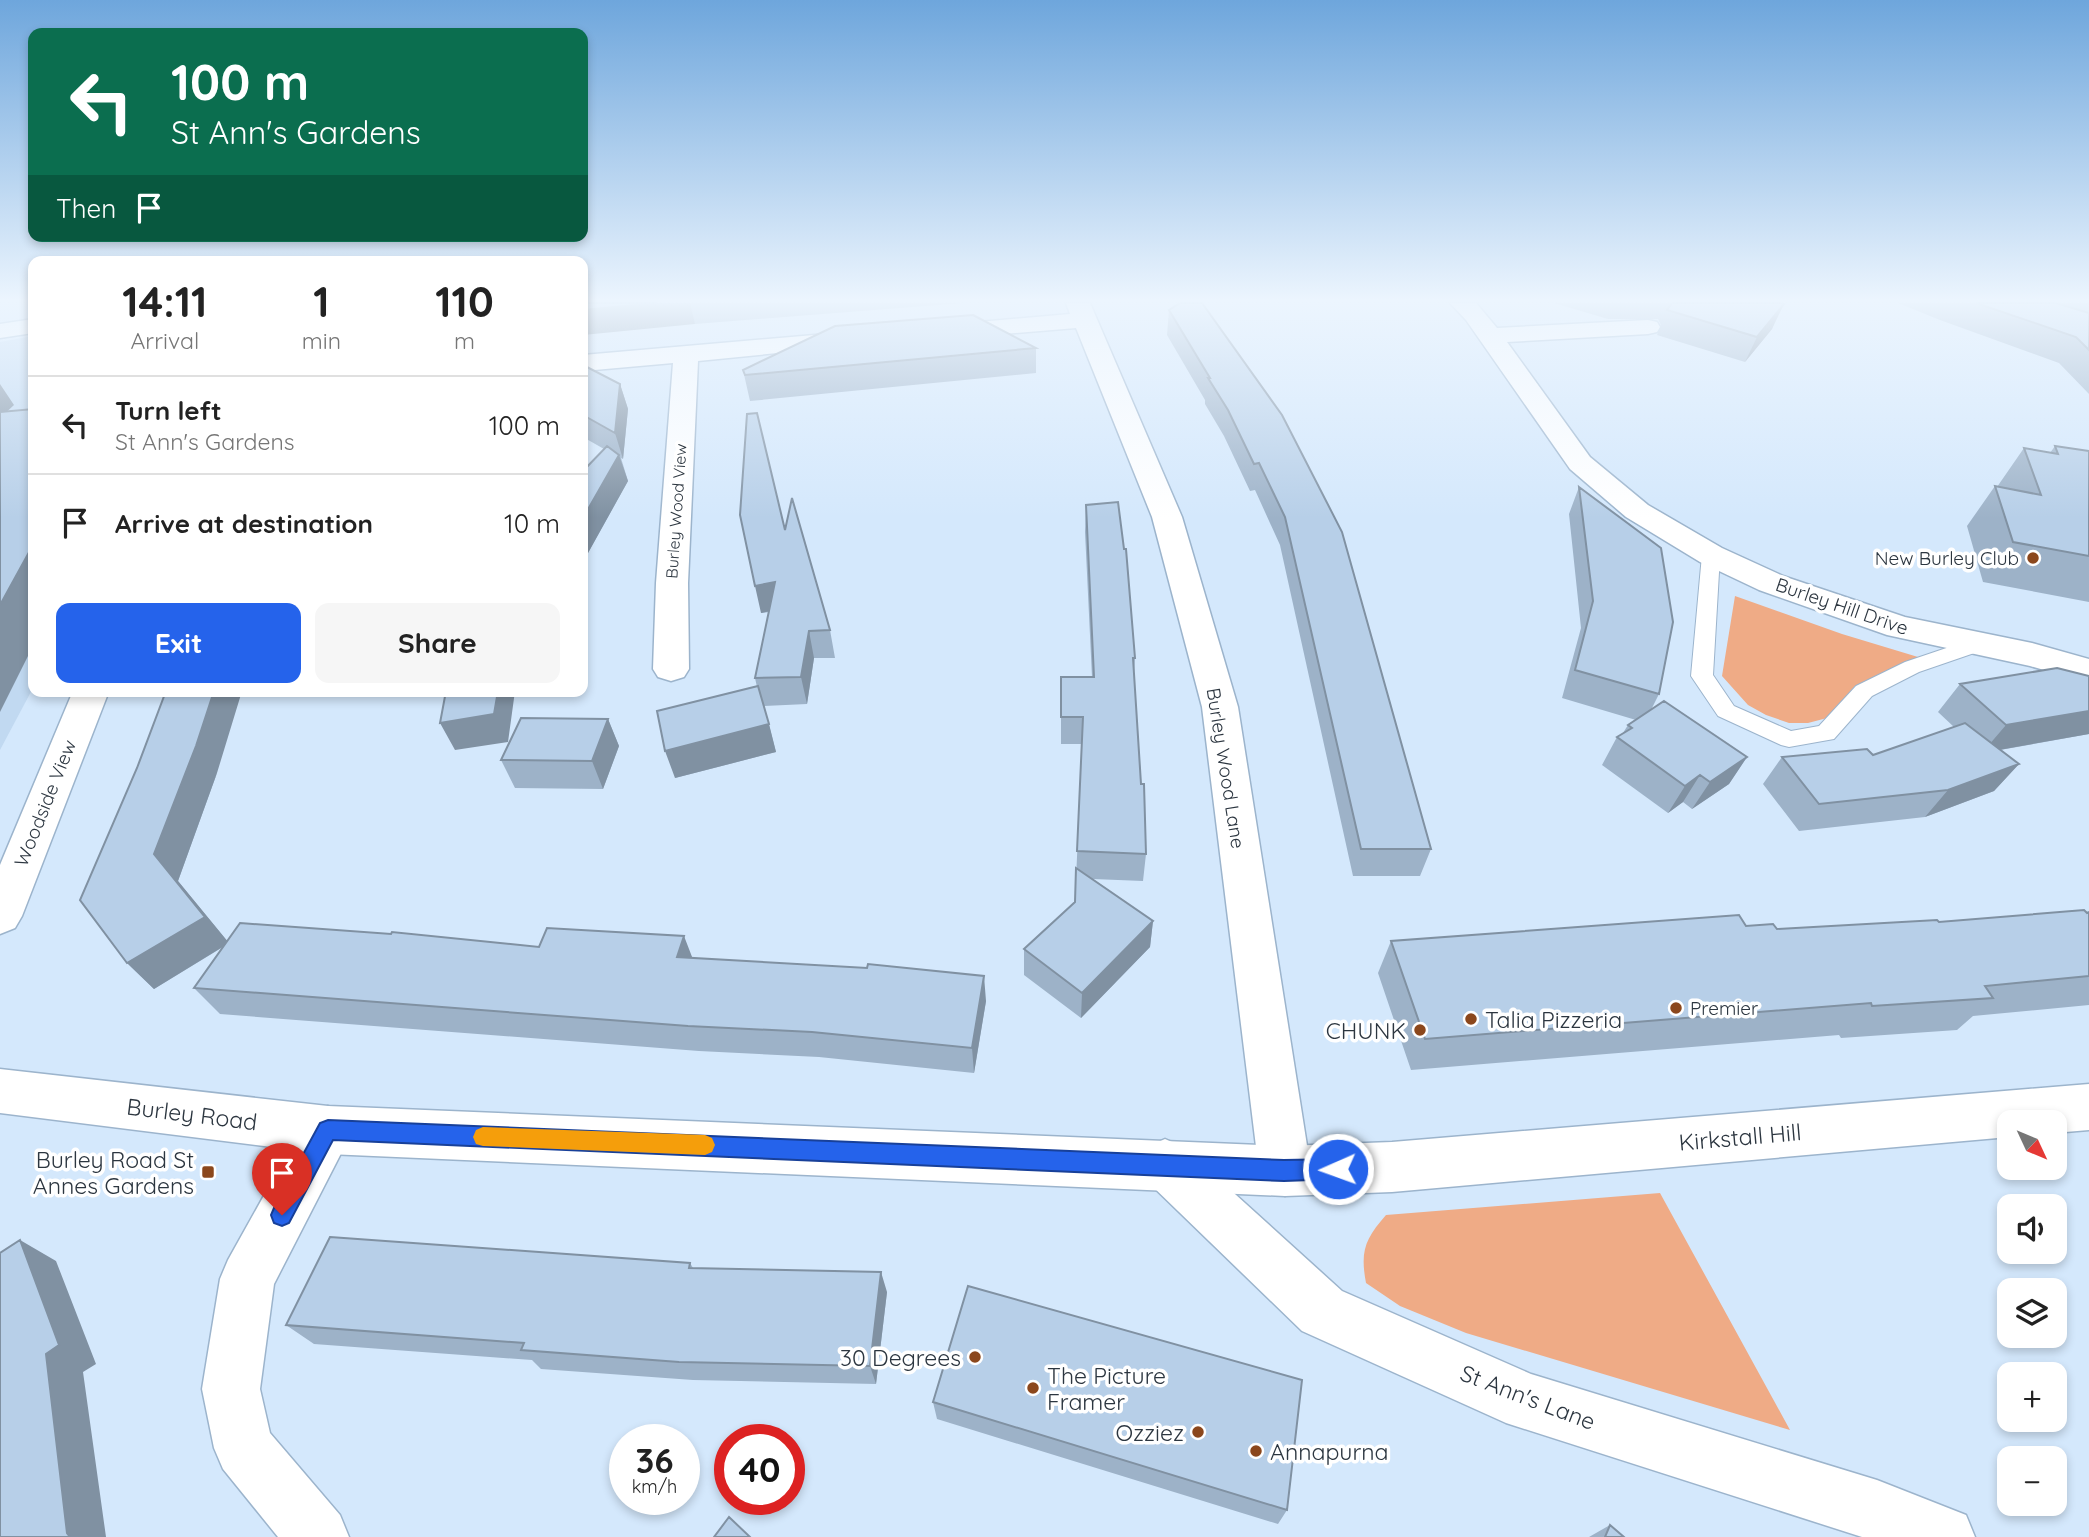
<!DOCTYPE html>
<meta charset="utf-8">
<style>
:root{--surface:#fff;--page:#f6f6f6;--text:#222;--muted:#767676;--line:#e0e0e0;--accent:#2563eb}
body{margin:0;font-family:Quicksand,sans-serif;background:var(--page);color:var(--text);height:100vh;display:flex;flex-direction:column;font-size:26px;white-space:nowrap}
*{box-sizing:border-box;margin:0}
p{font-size:23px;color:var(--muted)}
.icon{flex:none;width:38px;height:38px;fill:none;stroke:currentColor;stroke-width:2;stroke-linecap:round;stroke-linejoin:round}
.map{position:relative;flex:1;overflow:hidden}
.side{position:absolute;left:28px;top:256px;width:560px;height:441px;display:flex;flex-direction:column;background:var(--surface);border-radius:14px;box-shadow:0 4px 10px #0003}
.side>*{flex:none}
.top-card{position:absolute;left:28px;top:28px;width:560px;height:214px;border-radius:14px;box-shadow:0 4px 10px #0003;background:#0b6e4f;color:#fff;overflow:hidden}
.needle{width:46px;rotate:134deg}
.tools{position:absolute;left:1997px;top:1110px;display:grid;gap:14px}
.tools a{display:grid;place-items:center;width:70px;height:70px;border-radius:14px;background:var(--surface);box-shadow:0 4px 10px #0003;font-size:35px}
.speed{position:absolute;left:609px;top:1424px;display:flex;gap:14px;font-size:35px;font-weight:700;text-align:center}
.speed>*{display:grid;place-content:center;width:91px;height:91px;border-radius:50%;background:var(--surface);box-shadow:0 4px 10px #0003;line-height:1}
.speed small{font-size:18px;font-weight:400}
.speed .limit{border:10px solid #d22;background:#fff;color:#111}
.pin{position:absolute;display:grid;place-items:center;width:60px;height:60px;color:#fff;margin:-72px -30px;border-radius:50% 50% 50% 0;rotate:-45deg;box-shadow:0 0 7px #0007}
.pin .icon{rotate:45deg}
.me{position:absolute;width:77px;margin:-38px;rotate:268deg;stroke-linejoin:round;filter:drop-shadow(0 0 5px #0008)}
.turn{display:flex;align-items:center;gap:24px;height:147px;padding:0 28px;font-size:32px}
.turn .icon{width:91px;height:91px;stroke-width:2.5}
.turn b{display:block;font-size:49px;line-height:60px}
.then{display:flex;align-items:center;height:66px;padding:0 28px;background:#0003;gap:14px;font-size:26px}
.eta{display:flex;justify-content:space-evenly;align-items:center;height:119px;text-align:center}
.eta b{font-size:42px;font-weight:700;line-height:49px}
.action{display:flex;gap:14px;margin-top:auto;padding:14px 28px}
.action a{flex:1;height:80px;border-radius:14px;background:var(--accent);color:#fff;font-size:28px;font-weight:700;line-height:80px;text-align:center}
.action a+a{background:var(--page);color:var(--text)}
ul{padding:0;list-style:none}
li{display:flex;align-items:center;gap:21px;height:98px;padding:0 28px;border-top:2px solid var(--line)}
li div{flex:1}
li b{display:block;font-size:26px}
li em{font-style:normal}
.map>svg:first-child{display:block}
.built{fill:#c1d9f1}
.green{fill:#efab86}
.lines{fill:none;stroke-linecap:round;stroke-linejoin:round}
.service-casing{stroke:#9cb4cc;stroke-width:2}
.minor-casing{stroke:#9cb4cc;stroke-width:3}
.tertiary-casing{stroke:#9cb4cc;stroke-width:3}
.service{fill:#fff;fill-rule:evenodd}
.minor{fill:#fff;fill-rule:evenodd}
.tertiary{fill:#fff;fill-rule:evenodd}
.wall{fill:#9db2c8}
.shaded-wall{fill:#8091a2}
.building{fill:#b7cfe8;stroke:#8091a2;stroke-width:2}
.route{fill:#2563eb;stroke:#184099;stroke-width:2}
.slow{fill:#f59e0b}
.poi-dot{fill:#8b471c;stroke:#fff;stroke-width:2.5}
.labels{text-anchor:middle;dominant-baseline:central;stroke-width:7;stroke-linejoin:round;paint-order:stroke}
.far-street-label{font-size:16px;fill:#2c3640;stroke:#fff}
.poi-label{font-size:19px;fill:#2c3640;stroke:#fff;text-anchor:end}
.street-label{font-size:19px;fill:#2c3640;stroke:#fff}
.near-poi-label{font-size:23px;fill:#2c3640;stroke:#fff;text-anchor:end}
.near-street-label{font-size:23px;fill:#2c3640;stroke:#fff}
</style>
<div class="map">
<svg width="2089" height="1537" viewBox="0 0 2089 1537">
<rect width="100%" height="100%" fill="#d4e8fc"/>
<path class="built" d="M 33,336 L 33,688 L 0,750 L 0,342 Z"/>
<path class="green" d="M 1735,596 L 1842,634 L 1918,657 L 1855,686 L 1827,718 L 1808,723 L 1789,723 L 1766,715 L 1748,705 L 1722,676 Z
M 1660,1193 L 1790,1430 L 1466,1333 L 1400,1306 L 1366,1283 C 1360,1251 1365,1239 1386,1215 Z"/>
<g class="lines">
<defs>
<path id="service" d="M 1711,549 L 1720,555 L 1713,675 L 1734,706 L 1791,731 L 1819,726 L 1856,686 L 1905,662 L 1976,638 L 1983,640 L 1986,645 L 1983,650 L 1919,672 L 1872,696 L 1834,739 L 1789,747 L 1781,745 L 1718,716 L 1691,676 L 1702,555 Z"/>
<path id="minor" d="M 1066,303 L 1090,303 L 1182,517 L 1238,707 L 1311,1171 L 1303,1188 L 1285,1196 L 1267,1188 L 1259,1171 L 1202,707 L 1152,517 L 1076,328 L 944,339 L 935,337 L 932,332 L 935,327 L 944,325 L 1070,314 Z
M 1450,303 L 1476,303 L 1497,328 L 1648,320 L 1657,322 L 1660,327 L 1657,332 L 1648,334 L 1507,342 L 1590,457 L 1648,505 L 1722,548 L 1783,576 L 1905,617 L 2032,643 L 2089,659 L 2089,683 L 2030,666 L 1887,635 L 1759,590 L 1700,562 L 1626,517 L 1570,469 L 1466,320 Z
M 33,319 L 33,333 L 0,338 L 0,324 Z
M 849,332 L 858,335 L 862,340 L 858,345 L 698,361 L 688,583 L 689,669 L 684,677 L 671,681 L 658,677 L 653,669 L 656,583 L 673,363 L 583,371 L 583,355 Z
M 73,691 L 109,691 L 22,916 L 15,928 L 0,934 L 0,865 Z
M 328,1106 L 346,1113 L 353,1130 L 274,1284 L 260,1389 L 270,1433 L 340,1515 L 349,1537 L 278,1537 L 223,1469 L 214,1448 L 202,1389 L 220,1279 L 228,1260 L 310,1113 Z
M 1165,1139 L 1183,1147 L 1342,1291 L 1531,1374 L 1877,1480 L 1966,1515 L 1975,1537 L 1862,1537 L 1506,1423 L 1302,1331 L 1147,1181 L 1140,1164 L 1147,1147 Z"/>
<path id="tertiary" d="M 0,1069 L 328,1106 L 1285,1146 L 1392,1142 L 2089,1084 L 2089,1130 L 2054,1133 L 2054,1122 L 2009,1122 L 2009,1137 L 1392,1192 L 1285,1196 L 328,1154 L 0,1113 Z"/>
</defs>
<use href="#service" class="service-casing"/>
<use href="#minor" class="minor-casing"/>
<use href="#tertiary" class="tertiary-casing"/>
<use href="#service" class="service"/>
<use href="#minor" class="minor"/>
<use href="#tertiary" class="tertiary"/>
</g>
<path class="wall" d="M 583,303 L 964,303 L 695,324 Z
M 1202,303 L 1431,849 L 1420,876 L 1353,876 L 1280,545 L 1255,490 L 1250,491 L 1224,436 L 1205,404 L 1205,400 L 1167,335 L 1169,310 Z
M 1554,303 L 1781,303 L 1772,329 L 1745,362 L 1657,335 L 1661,325 L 1658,319 L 1608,319 Z
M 1898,303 L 2089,303 L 2089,394 L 2059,363 L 1940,320 Z
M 1036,348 L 1036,373 L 750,401 L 743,370 Z
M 583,365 L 620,384 L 628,409 L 623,459 L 621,458 L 628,481 L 583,562 L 583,471 L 604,449 L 583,437 Z
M 2055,446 L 2089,451 L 2089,602 L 1983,582 L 1967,526 L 1995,486 L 1997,487 L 2024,448 L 2050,453 Z
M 1579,487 L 1659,694 L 1651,710 L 1747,757 L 1729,784 L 1692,809 L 1683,802 L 1668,813 L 1602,765 L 1617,737 L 1623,733 L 1628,725 L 1636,720 L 1562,698 L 1581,628 L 1569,514 Z
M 1086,505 L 1135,658 L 1134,673 L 1146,854 L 1143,881 L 1093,879 L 1153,921 L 1150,947 L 1081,1018 L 1024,975 L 1024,949 L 1075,902 L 1082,744 L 1061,744 L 1061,677 L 1092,677 L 1085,532 Z
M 785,530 L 830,630 L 835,658 L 814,658 L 807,704 L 764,706 L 776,752 L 675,778 L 757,687 L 755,678 L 769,612 L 761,613 Z
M 2089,676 L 2089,734 L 2000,750 L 2019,764 L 1994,791 L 1925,817 L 1799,831 L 1763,784 L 1782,757 L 1873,755 L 1954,727 L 1938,712 L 1960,684 Z
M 608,719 L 619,746 L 603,789 L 515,788 L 501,760 Z
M 217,773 L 178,881 L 227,941 L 539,947 L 693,958 L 986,1001 L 974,1073 L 819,1057 L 699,1051 L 220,1014 L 194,988 L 223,947 L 154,989 L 127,963 Z
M 2089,912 L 2089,1005 L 1973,1016 L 1957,1030 L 1841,1038 L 1839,1035 L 1411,1070 L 1378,973 L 1391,941 L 1746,926 L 1777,929 L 1939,922 Z
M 690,1263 L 693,1268 L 887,1292 L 876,1384 L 693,1380 L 541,1369 L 532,1360 L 314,1344 L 286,1325 Z
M 933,1402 L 1287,1510 L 1278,1524 L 937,1419 Z
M 1610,1525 L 1624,1537 L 1589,1537 Z"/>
<path class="shaded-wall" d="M 657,303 L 690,303 L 695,324 L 583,335 L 583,310 Z
M 1784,304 L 1772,329 L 1745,362 L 1757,337 Z
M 0,384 L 14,405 L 0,418 Z
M 620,384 L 628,409 L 623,459 L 615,433 Z
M 619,455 L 628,481 L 583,562 L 583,518 Z
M 33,545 L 33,646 L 0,712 L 0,605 Z
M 775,582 L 781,609 L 761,613 L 755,586 Z
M 809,631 L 814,658 L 807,704 L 801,677 Z
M 214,691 L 242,691 L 217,773 L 178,881 L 229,943 L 154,989 L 127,963 L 154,854 Z
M 498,691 L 515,691 L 508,742 L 455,750 L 440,723 Z
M 2089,711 L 2089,734 L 1982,753 L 2006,725 Z
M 608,719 L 619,746 L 603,789 L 592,761 Z
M 769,724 L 776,752 L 675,778 L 665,751 Z
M 1747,757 L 1729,784 L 1692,809 L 1710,782 Z
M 2019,764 L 1994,791 L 1925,817 L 1948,790 Z
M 1700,775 L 1683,802 L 1668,813 L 1685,786 Z
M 1153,921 L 1150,947 L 1081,1018 L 1082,993 Z
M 684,936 L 694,962 L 677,957 Z
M 984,976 L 986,1001 L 974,1073 L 972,1048 Z
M 20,1240 L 56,1261 L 96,1364 L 83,1372 L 106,1537 L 70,1537 L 67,1533 Z
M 881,1272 L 887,1292 L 876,1384 L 870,1366 Z"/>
<path class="building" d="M 583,303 L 657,303 L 583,310 Z
M 1180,303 L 1202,303 L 1282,415 L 1342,532 L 1431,849 L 1361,849 L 1285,517 L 1259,463 L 1254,464 L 1228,410 L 1208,378 L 1210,378 L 1169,310 Z
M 1672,303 L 1781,303 L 1784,304 L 1757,337 L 1667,310 Z
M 1976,303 L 2056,303 L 2089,313 L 2089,350 L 2076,337 Z
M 973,315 L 1036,348 L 745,375 L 743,370 L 835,326 Z
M 583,365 L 620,384 L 615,433 L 583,415 Z
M 33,409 L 33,545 L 0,605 L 0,412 Z
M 757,413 L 785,530 L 792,498 L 830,630 L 809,631 L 801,677 L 755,678 L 775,582 L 755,586 L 740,515 L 747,414 Z
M 607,446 L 619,455 L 583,518 L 583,471 Z
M 2055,446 L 2089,451 L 2089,556 L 2013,542 L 1995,486 L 2041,495 L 2024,448 L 2058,454 Z
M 1579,487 L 1661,548 L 1673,622 L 1659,694 L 1575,670 L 1593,601 Z
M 1118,502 L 1124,549 L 1126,549 L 1135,658 L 1133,658 L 1141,784 L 1144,784 L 1146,854 L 1077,851 L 1083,717 L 1061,717 L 1061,677 L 1094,677 L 1086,505 Z
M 2057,668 L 2089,676 L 2089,711 L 2006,725 L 1960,684 Z
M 758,686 L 769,724 L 665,751 L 657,711 Z
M 166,691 L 214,691 L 196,746 L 154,854 L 205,917 L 127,963 L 80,900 L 137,768 Z
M 446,691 L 498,691 L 494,714 L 440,723 Z
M 1664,701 L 1747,757 L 1710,782 L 1700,775 L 1685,786 L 1617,737 L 1632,728 L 1628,725 Z
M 521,718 L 608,719 L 592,761 L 501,760 Z
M 1965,723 L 2019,764 L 1948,790 L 1819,804 L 1782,757 L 1867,749 L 1873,755 Z
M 1076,868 L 1153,921 L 1082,993 L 1024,949 L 1075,902 Z
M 2084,910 L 2087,913 L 2089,912 L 2089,976 L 1985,986 L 1993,998 L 1872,1006 L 1871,1003 L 1425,1039 L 1391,941 L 1739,915 L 1746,926 L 1773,924 L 1777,929 L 1937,920 L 1939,922 Z
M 240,923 L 391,934 L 392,932 L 539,947 L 547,928 L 684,936 L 677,957 L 867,968 L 868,964 L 984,976 L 972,1048 L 812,1032 L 688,1026 L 194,988 Z
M 330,1237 L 690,1263 L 689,1268 L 881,1272 L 870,1366 L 679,1362 L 521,1350 L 524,1343 L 286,1325 Z
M 20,1240 L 59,1345 L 46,1354 L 67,1533 L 70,1537 L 0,1537 L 0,1253 Z
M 968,1286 L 1302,1380 L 1287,1510 L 933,1402 Z
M 729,1517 L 750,1537 L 714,1537 Z
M 1610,1525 L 1624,1537 L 1605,1537 Z"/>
<linearGradient id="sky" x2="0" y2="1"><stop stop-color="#6ea6dc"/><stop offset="0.58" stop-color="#ecf5fe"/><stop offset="1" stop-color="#ecf5fe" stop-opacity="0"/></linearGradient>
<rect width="2089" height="518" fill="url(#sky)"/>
<path class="route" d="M 328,1120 L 1284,1160 L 1338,1159 L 1346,1162 L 1349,1169 L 1346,1176 L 1338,1179 L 1284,1181 L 333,1140 L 289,1223 L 282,1226 L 274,1223 L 271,1215 L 274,1208 L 320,1123 Z"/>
<path class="slow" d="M 483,1127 L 705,1135 L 712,1138 L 715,1145 L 712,1152 L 705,1155 L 483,1146 L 476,1144 L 473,1137 L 476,1130 Z"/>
<g class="poi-dot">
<circle cx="2033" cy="558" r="7"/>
<circle cx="1676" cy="1008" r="7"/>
<circle cx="1471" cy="1019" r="7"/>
<circle cx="1420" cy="1030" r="7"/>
<rect x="201" y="1165" width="14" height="14" rx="3.5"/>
<circle cx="975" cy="1357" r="7"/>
<circle cx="1033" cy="1388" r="7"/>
<circle cx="1198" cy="1432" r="7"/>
<circle cx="1256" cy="1451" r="7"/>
</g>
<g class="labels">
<g class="far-street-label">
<text transform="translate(676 511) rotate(-86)">Burley Wood View</text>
</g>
<g class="poi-label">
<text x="2019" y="558">New Burley Club</text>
<text x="1690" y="1008" text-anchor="start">Premier</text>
</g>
<g class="street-label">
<text transform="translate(1842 606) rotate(19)">Burley Hill Drive</text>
<text transform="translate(1226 768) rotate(81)">Burley Wood Lane</text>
<text transform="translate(45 803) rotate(-68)">Woodside View</text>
</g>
<g class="near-poi-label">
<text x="1485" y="1019" text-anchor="start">Talia Pizzeria</text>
<text x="1406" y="1030">CHUNK</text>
<text x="194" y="1159">Burley Road St<tspan x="194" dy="26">Annes Gardens</tspan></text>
<text x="961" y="1357">30 Degrees</text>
<text x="1047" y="1375" text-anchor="start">The Picture<tspan x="1047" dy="26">Framer</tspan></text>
<text x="1184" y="1432">Ozziez</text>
<text x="1270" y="1451" text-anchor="start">Annapurna</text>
</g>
<g class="near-street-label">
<text transform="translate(192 1114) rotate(7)">Burley Road</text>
<text transform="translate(1740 1137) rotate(-5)">Kirkstall Hill</text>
<text transform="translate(1528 1397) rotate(21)">St Ann's Lane</text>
</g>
</g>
</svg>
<div class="tools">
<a><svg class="needle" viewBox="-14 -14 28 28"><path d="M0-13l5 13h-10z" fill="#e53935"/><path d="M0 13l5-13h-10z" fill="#767676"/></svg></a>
<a><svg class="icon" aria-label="sound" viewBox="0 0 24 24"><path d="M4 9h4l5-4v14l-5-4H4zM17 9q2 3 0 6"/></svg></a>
<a><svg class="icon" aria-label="layers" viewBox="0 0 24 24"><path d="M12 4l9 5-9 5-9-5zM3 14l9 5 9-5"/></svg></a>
<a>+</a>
<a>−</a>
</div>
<div class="speed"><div>36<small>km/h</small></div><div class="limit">40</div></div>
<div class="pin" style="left:282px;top:1215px;background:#d93025"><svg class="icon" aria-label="arrive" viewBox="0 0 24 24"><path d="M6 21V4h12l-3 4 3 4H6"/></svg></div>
<svg class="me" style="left:1338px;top:1169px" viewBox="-20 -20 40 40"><circle r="17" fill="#2563eb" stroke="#fff" stroke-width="3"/><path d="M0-11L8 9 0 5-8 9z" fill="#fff"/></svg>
<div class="top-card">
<div class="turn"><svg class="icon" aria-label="left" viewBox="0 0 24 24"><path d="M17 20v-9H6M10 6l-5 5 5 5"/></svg><div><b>100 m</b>St Ann's Gardens</div></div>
<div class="then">Then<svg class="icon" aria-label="arrive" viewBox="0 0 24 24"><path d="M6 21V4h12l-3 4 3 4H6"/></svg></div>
</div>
<section class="side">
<div class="eta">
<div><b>14:11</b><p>Arrival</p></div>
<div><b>1</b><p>min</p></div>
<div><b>110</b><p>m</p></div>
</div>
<ul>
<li><svg class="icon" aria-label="left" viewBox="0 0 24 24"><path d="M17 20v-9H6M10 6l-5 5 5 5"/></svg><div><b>Turn left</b><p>St Ann's Gardens</p></div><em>100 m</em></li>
<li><svg class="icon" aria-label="arrive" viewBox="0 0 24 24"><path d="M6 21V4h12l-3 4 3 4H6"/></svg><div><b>Arrive at destination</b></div><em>10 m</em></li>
</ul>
<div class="action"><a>Exit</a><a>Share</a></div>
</section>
</div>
